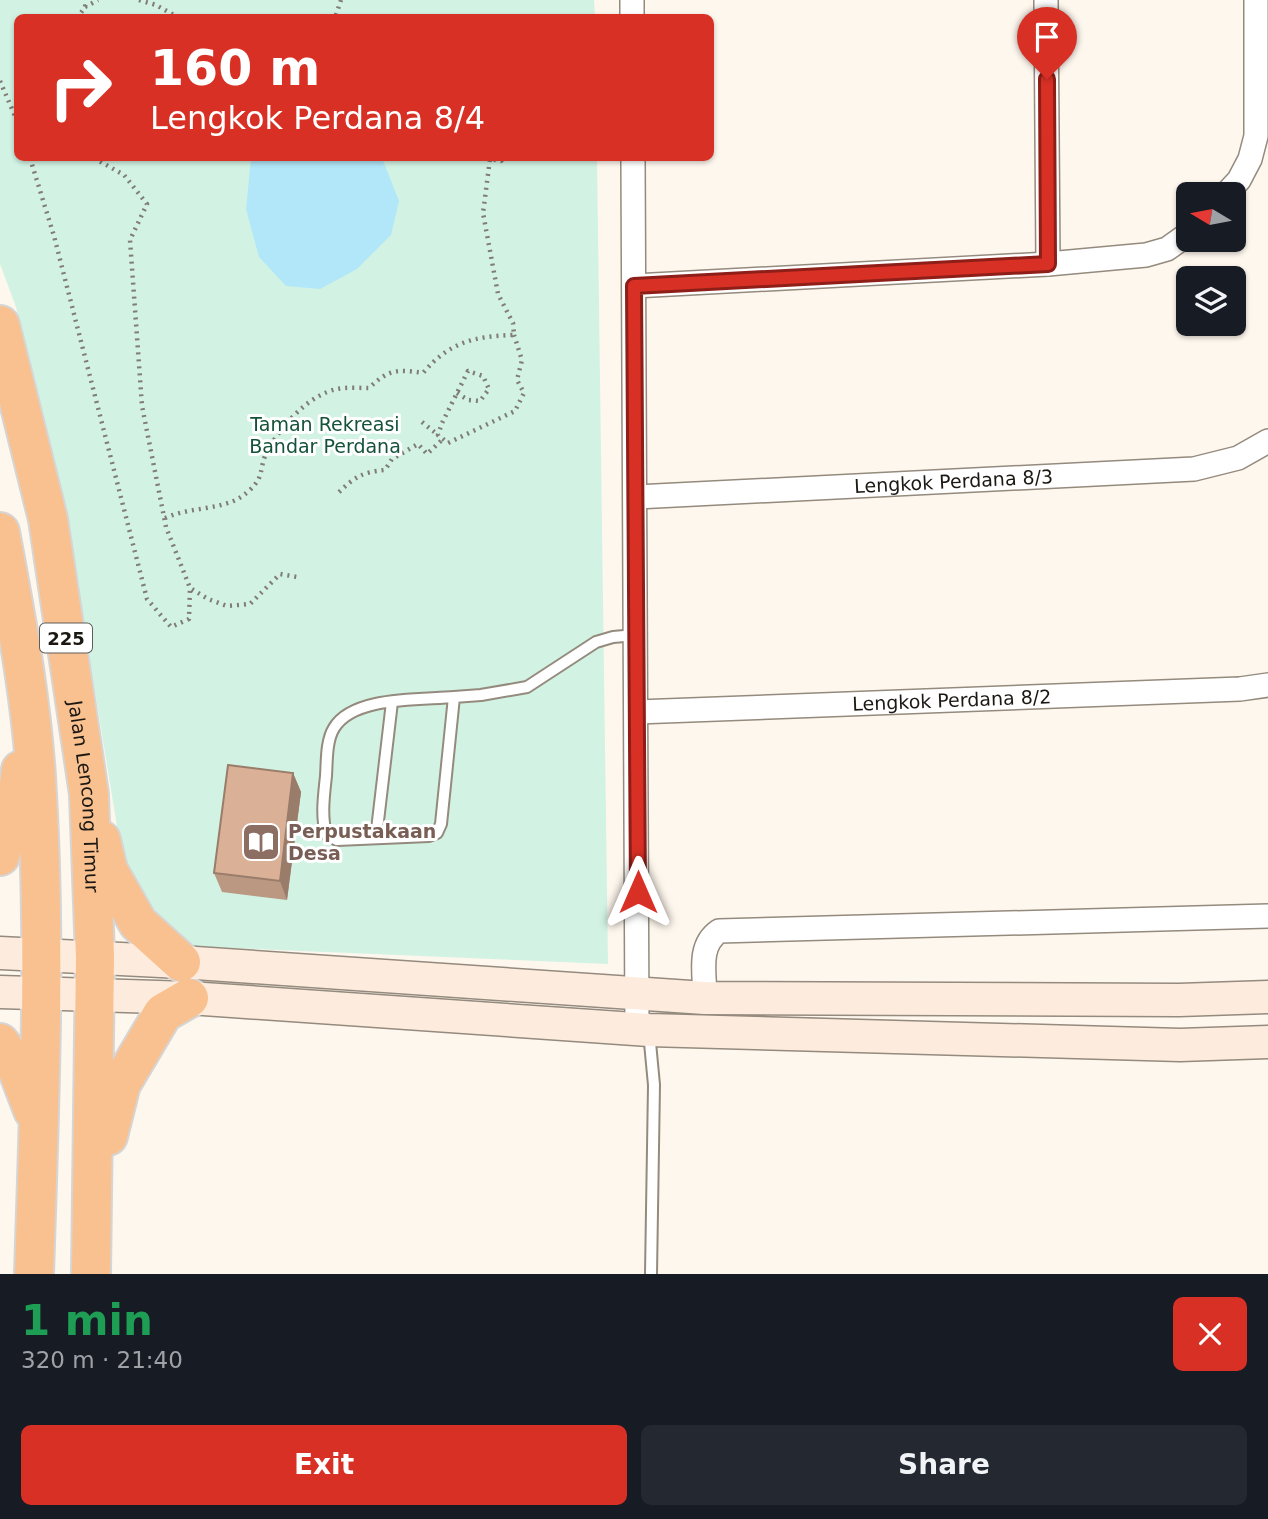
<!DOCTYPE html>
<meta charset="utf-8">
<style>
:root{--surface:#171b24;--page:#242831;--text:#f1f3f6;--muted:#9ea1a6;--accent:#d93025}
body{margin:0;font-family:"DejaVu Sans",sans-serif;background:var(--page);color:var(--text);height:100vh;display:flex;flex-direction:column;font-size:26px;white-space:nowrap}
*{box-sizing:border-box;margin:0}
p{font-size:23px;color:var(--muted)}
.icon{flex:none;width:38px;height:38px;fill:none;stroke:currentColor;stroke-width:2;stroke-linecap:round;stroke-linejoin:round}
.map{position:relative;height:1274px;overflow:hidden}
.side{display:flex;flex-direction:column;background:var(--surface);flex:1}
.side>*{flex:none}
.top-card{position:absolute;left:14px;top:14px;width:700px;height:147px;border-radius:10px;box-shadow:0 2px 5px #0004;background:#d93025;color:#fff;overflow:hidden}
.needle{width:46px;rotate:280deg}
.fabs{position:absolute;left:1176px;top:182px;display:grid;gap:14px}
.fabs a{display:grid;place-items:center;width:70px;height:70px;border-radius:10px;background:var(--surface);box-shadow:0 2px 5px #0004;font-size:35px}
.pin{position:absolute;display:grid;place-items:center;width:60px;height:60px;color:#fff;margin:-72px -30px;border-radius:50% 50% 50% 0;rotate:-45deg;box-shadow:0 0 7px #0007}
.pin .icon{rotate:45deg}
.me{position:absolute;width:77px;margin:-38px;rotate:0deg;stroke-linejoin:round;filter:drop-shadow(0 0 5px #0008)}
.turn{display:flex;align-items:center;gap:24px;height:147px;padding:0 21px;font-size:32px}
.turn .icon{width:91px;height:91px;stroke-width:2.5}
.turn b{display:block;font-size:49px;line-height:60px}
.round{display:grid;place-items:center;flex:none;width:74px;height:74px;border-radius:10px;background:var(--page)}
.headline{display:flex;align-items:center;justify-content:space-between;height:119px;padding:0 21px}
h1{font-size:42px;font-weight:800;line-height:52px;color:#1e9e55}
.primary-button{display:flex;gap:14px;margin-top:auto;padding:14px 21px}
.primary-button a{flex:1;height:80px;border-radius:10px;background:var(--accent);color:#fff;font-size:28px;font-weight:800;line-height:80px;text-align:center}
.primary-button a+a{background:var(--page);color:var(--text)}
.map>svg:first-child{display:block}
.green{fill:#d2f3e3}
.water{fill:#b1e7f8}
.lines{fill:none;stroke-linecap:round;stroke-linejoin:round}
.lane-casing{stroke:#948a7d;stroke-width:14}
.street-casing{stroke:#948a7d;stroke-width:26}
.secondary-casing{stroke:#948a7d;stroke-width:35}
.highway-casing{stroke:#d6d5d4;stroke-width:42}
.path{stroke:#817c75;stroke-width:4.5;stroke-dasharray:2 5;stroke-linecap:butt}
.lane{stroke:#fff;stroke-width:10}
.street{stroke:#fff;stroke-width:23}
.secondary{stroke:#fdecde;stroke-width:32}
.highway{stroke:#f9c190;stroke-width:38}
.wall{fill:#bb9882}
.shaded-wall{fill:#997c6a}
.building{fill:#dab197;stroke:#997c6a;stroke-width:2}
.route-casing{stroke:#8d1f18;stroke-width:18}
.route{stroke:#d93025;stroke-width:12}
.labels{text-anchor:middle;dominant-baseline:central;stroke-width:6;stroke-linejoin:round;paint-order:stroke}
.shield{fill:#fff;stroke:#5f5d59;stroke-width:2}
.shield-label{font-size:18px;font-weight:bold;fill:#1b1712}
.park-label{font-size:19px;fill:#15513b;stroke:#fff}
.street-label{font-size:19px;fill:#1b1712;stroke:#fff}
.education-label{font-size:19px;font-weight:bold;fill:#785e54;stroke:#fff;text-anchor:start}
</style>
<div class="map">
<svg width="1268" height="1274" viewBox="0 0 1268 1274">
<rect width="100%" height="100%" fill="#fef7ee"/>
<path class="green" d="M 0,0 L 594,0 L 595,18 L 18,18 L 18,158 L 597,158 L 608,964 L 186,946 L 125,875 L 86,637 L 16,307 L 0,264 Z"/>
<path class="water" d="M 251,158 L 382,158 L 399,201 L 391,235 L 357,269 L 320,289 L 286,286 L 259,257 L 246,209 Z"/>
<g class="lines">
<defs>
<path id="lane" d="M 454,697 L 441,824 L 437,833 L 429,836 L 337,840 L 326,834 C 321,815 324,795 326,776 C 327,761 326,741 334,728 C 353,696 420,700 454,697 Z
M 454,697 L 481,695 L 527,687 L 596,642 L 613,637 L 636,635
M 376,838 L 392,702
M 649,1032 L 654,1085 L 651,1274"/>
<g id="street">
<path d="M 632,0 L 632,18"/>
<path d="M 1046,0 L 1048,264"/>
<path d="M 633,158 L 637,1029"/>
<path d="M 1226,194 L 1239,180 L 1250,159 L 1256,136 L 1256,0"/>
<path d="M 634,286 L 1048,264 L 1146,255 L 1167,249 L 1188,234"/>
<path id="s1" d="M 636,497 L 1194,469 L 1238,458 L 1268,441"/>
<path id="s2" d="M 637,712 L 1240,689 L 1268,685"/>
<path d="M 705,998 C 705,975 697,946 719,931 L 1268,916"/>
</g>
<path id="secondary" d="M 0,953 L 181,962 L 705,998 L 1179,1000 L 1268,997
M 0,992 L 189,998 L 649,1030 L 1180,1045 L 1268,1042"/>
<g id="highway">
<path id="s3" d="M 0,325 L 48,519 L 89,794 L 95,957 L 91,1274"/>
<path d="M 0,532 C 16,619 33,706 37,795 C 46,955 39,1114 34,1274"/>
<path d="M 101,840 L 108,870 L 138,923 L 181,962"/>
<path d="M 0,856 L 17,798 L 21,770"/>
<path d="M 0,1043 L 17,1068 L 33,1110"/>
<path d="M 108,1136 L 121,1084 L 163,1013 L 189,998"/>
</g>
</defs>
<use href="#lane" class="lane-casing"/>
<use href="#street" class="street-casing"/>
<use href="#secondary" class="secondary-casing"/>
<use href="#highway" class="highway-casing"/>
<path class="path" d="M 139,0 L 156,5 L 179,18
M 341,0 L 336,15 L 341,18
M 85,7 L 98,0
M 77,18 L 85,7 L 86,0
M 330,18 L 336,15
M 0,81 L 18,123
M 30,158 L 54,236 L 147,599 L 171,627 L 189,619 L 190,588
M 94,158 L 124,175 L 147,204 L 130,240 L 142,406 L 166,527 L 190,588 L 208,599 L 227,606 L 250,604 L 280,574 L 297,577
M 457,393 L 468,400 L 480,401 L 489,389 L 483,376 L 468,371 L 442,423 L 438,435 L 448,443 L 515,411 L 524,393 L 517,380 L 522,360 L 514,335
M 422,422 L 438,435
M 339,492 C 355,477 362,472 385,470 L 392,459 L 418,444 L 427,454 L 443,439
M 165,518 C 189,507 221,510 241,497 C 269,477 256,470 269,448 C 283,424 309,395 337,389 C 347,387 359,388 369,388 C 389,369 397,369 423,373 C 449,342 475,336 514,335 L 513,323 L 498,294 L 483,213 L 490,159 L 501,161 L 505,158"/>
<use href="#lane" class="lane"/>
<use href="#street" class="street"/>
<use href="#secondary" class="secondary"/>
<use href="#highway" class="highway"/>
</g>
<path class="wall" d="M 293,773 L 301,792 L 287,900 L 222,892 L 214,873 Z"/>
<path class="shaded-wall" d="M 293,773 L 301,792 L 287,900 L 280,881 Z"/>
<path class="building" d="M 228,765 L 293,773 L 280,881 L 214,873 Z"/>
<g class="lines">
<defs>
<path id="route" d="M 638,892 L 634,286 L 1048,264 L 1047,79"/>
</defs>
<use href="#route" class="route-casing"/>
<use href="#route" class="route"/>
</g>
<defs>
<symbol id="library-square" viewBox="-11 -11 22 22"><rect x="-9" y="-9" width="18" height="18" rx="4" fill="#8d6e63" stroke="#fff"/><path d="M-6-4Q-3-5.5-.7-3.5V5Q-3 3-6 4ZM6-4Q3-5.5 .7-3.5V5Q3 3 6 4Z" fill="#fff"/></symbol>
</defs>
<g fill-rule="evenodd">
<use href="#library-square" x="239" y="820" width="44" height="44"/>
</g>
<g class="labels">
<rect class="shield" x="40" y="623.5" width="52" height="29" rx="5"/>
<g class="shield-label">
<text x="66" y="638">225</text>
</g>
<g class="park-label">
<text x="325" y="424">Taman Rekreasi<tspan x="325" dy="22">Bandar Perdana</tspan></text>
</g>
<g class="street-label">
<text stroke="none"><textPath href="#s1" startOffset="318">Lengkok Perdana 8/3</textPath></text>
<text stroke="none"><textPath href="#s2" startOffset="315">Lengkok Perdana 8/2</textPath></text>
<text stroke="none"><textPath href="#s3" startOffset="480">Jalan Lencong Timur</textPath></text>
</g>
<g class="education-label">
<text x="288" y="831">Perpustakaan<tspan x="288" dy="22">Desa</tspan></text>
</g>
</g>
</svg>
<div class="fabs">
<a><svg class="needle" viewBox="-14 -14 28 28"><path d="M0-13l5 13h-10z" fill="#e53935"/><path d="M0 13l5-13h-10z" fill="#9ea1a6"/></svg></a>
<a><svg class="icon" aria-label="layers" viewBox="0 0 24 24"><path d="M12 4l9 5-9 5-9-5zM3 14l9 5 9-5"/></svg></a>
</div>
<div class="pin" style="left:1047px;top:79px;background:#d93025"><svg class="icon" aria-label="arrive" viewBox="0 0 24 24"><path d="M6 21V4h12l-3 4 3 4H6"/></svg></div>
<svg class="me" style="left:638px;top:892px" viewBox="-20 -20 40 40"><path d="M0-17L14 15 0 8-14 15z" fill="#d93025" stroke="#fff" stroke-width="4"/></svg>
<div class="top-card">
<div class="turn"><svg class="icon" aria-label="right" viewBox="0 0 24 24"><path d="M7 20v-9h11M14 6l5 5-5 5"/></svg><div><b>160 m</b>Lengkok Perdana 8/4</div></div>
</div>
</div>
<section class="side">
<div class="headline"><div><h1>1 min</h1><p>320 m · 21:40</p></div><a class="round" style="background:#d93025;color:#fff"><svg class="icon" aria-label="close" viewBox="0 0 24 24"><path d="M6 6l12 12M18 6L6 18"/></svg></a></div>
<div class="primary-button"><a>Exit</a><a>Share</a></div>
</section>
